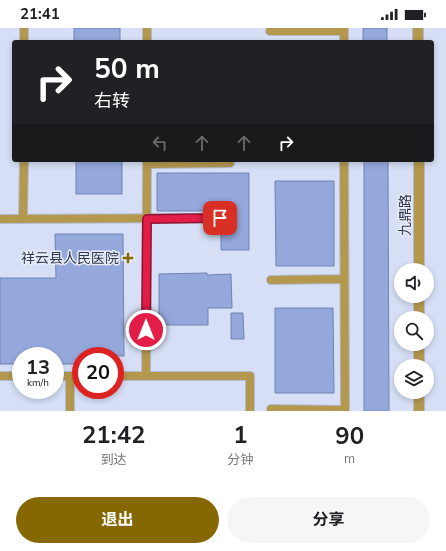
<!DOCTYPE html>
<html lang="zh">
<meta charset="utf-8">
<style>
:root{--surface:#fff;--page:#f6f6f6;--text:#202124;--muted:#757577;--accent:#866802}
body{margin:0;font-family:"Nunito Sans","Noto Sans SC",sans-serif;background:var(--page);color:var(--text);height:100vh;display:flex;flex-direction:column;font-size:15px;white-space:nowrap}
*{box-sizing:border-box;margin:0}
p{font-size:13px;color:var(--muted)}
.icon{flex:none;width:22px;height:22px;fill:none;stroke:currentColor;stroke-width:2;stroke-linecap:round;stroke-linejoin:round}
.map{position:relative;height:383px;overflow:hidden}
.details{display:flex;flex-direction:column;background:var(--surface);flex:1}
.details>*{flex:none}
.top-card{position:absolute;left:12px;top:12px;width:422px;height:122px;border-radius:4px;box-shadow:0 2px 6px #0003;background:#202124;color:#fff;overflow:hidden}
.tools{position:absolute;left:394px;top:235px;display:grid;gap:8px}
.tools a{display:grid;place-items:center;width:40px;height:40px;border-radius:50%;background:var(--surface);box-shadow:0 2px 6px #0003;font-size:20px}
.speed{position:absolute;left:12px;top:319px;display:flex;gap:8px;font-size:20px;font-weight:700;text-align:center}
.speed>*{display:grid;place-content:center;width:52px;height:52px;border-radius:50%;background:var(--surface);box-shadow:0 2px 6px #0003;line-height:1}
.speed small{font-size:10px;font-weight:400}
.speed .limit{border:6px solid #d22;background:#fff;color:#111}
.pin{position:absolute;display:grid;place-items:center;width:34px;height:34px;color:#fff;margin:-17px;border-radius:8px;box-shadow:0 2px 6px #0006}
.me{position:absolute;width:44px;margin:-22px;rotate:0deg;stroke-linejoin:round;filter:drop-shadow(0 0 3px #0008)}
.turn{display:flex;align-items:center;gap:14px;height:84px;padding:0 16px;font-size:18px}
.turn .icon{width:52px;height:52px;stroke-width:2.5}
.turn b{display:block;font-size:28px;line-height:34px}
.lanes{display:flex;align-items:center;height:38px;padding:0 16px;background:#0003;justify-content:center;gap:20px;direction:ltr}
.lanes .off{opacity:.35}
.eta{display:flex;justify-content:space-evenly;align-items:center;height:68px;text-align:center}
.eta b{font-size:24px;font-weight:700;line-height:28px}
.cta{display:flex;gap:8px;margin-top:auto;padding:8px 16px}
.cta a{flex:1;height:46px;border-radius:24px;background:var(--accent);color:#fff;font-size:16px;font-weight:700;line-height:46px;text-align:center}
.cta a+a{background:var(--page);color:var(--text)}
.status{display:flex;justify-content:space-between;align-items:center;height:28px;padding:0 20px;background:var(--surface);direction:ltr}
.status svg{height:11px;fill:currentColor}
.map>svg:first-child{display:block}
.building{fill:#95a8dc;stroke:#7082b3}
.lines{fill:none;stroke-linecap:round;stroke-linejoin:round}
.service-casing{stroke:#b2bad0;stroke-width:10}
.tertiary-casing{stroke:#b2bad0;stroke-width:12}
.service{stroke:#b4984e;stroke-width:8}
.tertiary{stroke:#b4984e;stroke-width:10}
.route-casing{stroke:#92132f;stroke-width:10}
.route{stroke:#e11d48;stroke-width:7}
.poi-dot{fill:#866802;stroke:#e8ecf7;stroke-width:1.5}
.labels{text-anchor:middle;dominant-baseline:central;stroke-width:3;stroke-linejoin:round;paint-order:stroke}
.street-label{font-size:14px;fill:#31394e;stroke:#e8ecf7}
.poi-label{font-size:14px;fill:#31394e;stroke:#e8ecf7;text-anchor:end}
</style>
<div class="status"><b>21:41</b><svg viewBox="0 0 49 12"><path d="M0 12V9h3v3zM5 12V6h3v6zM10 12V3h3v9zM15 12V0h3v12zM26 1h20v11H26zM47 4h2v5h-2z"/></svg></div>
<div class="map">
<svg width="446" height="383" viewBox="0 0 446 383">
<rect width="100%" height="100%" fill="#d6dff5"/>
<path class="building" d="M 74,0 L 120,0 L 120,14 L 74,14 Z
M 363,0 L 387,0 L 387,14 L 363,14 Z
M 76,132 L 122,132 L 122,166 L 76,166 Z
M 364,132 L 388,132 L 389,383 L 364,383 Z
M 157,145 L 249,145 L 249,222 L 221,222 L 221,195 L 225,190 L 221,183 L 157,183 Z
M 275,153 L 334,153 L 334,238 L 276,238 Z
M 55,206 L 123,206 L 124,328 L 81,328 L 81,336 L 55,336 L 55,328 L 21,328 L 21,336 L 0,336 L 0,250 L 56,250 Z
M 207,245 L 207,247 L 231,246 L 232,280 L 208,280 L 208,297 L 159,297 L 159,246 Z
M 275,280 L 333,280 L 334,365 L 275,365 Z
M 231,285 L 243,285 L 244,311 L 231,311 Z"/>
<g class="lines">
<defs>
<path id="service" d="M 24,0 L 24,14
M 147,0 L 147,14
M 344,0 L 344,14
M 270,3 L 344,3
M 344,132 L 345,383
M 147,136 L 230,135
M 0,191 L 220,190
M 23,191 L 24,132
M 271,252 L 344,251
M 0,348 L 21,348
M 55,348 L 81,348
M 115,348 L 250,348 L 250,383
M 146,348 L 147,132
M 271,381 L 344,382
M 70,383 L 70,348"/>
<path id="tertiary" d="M 418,0 L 418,14
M 419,132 L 419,242
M 419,268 L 419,290
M 419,316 L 419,338
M 419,364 L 419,383"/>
</defs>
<use href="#service" class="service-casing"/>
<use href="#tertiary" class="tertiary-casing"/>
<use href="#service" class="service"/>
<use href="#tertiary" class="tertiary"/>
</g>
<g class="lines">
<defs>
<path id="route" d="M 146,302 L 147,191 L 220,190"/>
</defs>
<use href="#route" class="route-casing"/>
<use href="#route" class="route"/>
</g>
<path class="poi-dot" d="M126 224h4v4h4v4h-4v4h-4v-4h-4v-4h4z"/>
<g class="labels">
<g class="street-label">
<text transform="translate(405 187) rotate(-90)">九鼎路</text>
</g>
<g class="poi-label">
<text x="119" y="230">祥云县人民医院</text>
</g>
</g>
</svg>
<div class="tools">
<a><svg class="icon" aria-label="sound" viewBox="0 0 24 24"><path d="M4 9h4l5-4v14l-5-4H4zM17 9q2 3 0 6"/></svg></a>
<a><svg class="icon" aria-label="search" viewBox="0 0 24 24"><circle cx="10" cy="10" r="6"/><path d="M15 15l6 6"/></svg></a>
<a><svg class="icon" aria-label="layers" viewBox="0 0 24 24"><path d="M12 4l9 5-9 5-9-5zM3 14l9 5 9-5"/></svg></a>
</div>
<div class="speed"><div>13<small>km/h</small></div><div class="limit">20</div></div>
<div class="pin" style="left:220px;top:190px;background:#d93025"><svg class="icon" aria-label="arrive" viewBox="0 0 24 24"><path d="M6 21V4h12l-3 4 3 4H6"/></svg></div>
<svg class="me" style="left:146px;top:302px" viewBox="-20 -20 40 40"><circle r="17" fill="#e11d48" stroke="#fff" stroke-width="3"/><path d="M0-11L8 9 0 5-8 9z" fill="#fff"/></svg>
<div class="top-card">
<div class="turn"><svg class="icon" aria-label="right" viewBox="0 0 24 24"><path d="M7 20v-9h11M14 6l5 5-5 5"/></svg><div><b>50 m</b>右转</div></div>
<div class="lanes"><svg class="icon off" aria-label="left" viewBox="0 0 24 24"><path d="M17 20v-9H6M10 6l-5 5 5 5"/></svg><svg class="icon off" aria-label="ahead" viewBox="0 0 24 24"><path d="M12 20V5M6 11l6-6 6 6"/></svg><svg class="icon off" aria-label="ahead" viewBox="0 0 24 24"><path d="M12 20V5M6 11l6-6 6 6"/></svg><svg class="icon" aria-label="right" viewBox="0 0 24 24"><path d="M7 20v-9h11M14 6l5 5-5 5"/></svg></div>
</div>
</div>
<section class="details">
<div class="eta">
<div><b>21:42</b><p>到达</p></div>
<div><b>1</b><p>分钟</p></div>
<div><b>90</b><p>m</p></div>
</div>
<div class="cta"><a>退出</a><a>分享</a></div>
</section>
